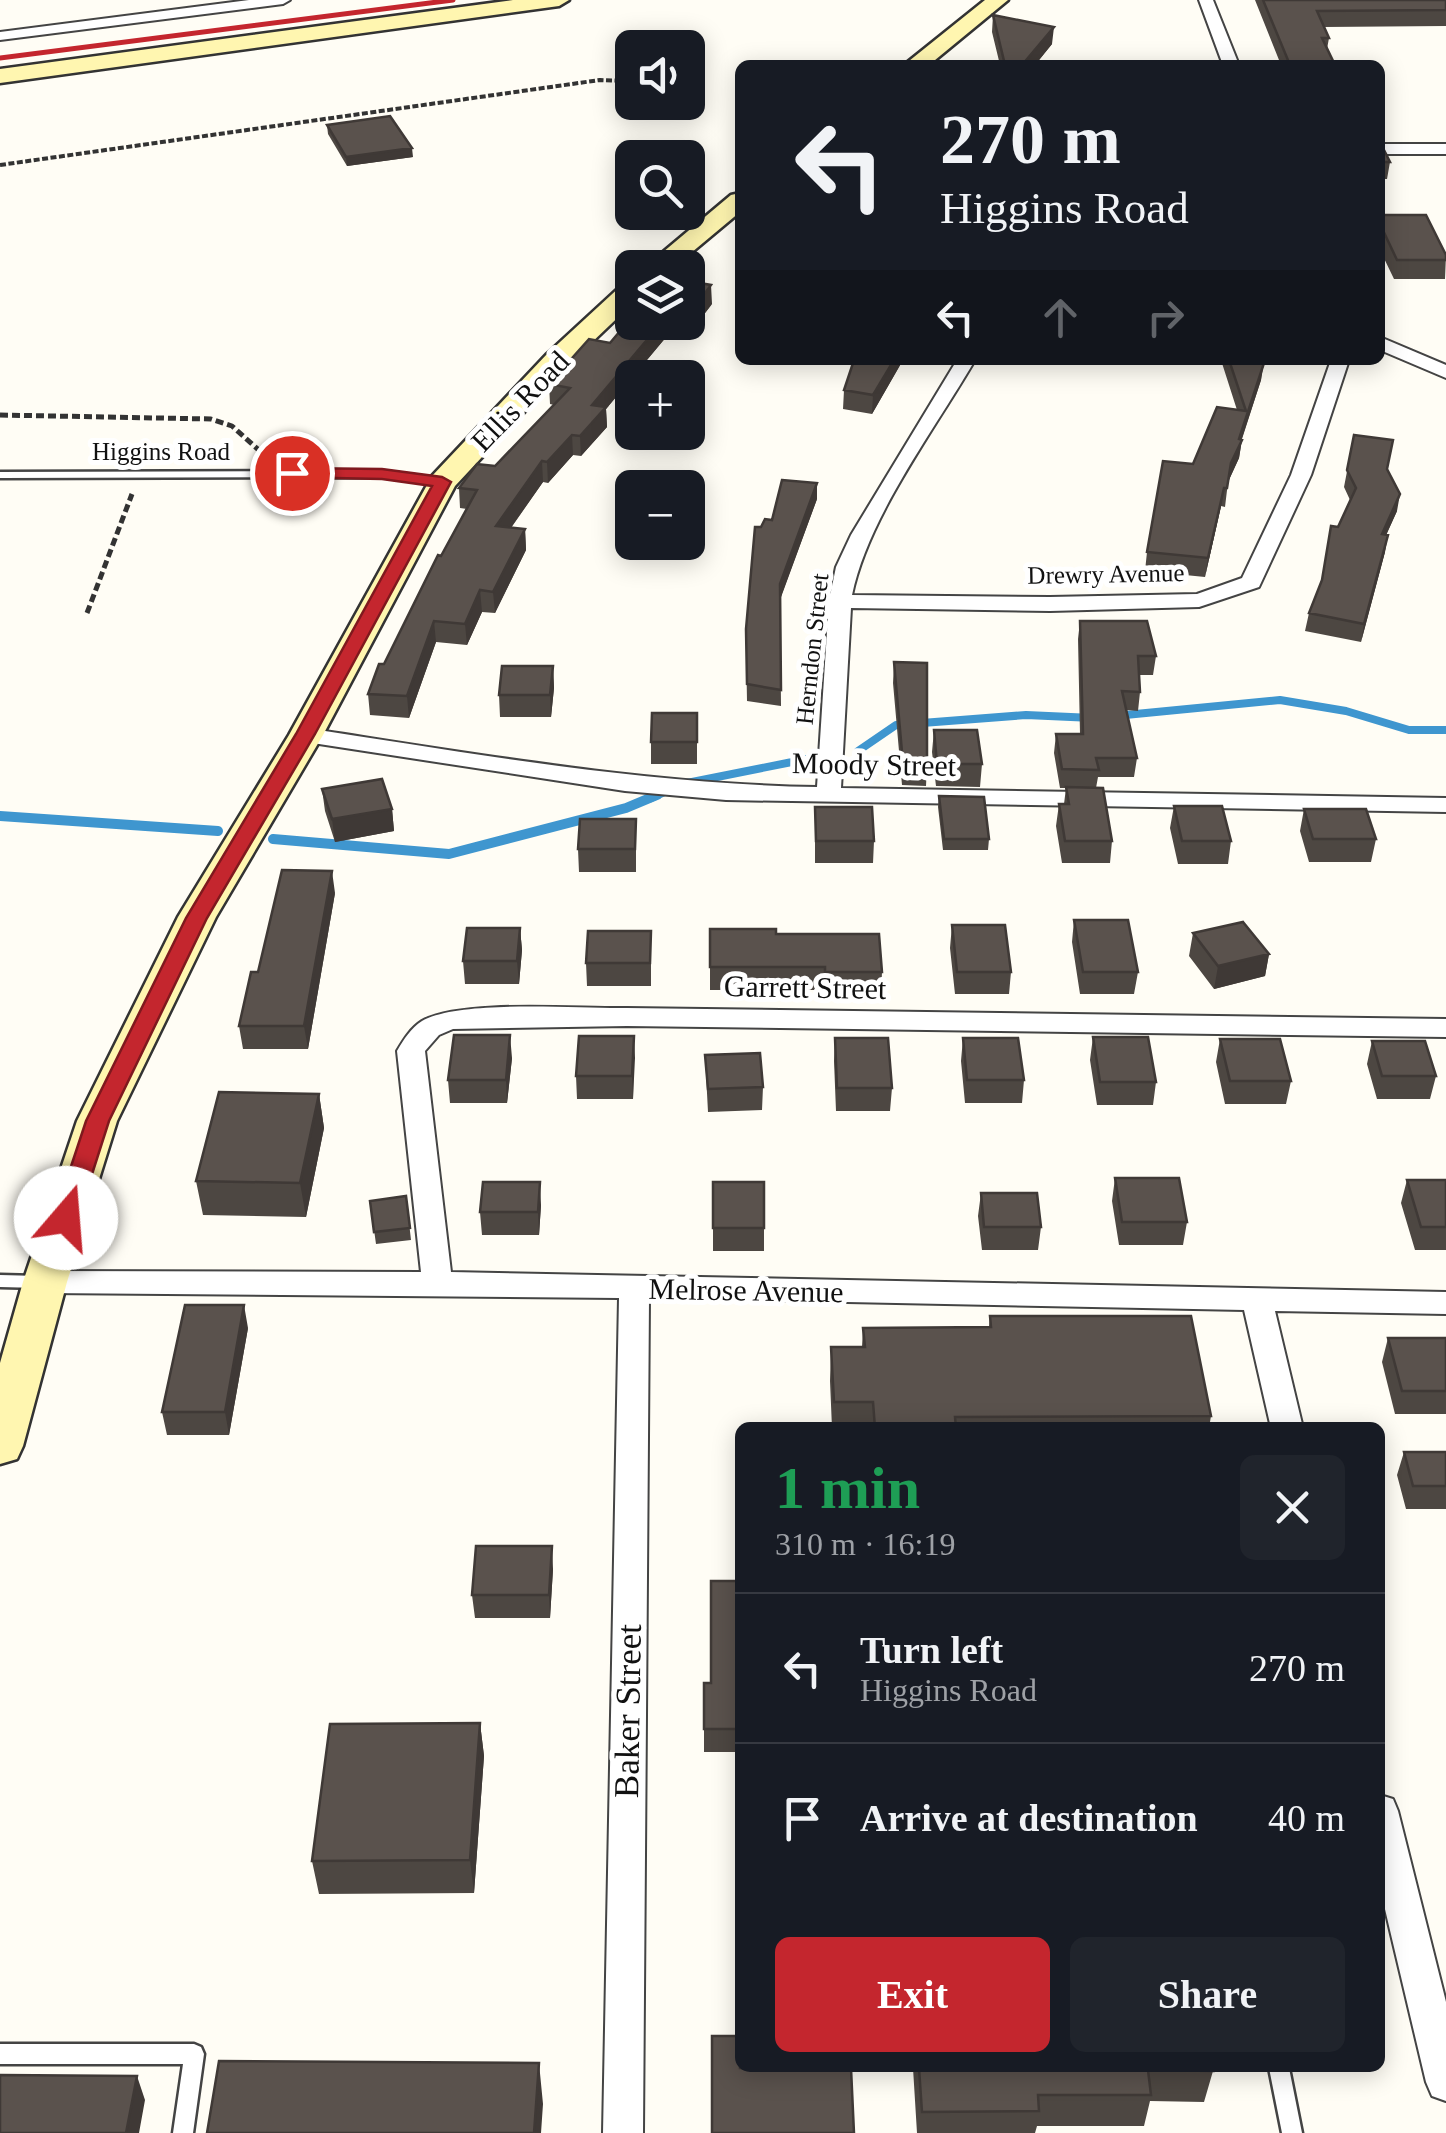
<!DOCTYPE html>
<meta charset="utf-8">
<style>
:root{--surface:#171b24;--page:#20242c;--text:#f1f3f6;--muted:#9ea1a6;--line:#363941;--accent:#c4262e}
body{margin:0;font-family:Georgia,serif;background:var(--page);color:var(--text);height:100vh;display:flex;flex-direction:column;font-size:38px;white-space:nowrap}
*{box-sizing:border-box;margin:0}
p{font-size:32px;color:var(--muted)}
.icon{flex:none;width:55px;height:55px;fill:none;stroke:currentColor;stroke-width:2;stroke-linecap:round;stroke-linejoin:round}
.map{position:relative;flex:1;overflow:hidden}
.details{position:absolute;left:735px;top:1422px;width:650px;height:650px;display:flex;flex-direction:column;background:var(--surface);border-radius:15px;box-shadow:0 5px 25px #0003}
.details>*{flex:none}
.guide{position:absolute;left:735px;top:60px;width:650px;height:305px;border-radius:15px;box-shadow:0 5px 25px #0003;background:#171b24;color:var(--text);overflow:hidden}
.tools{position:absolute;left:615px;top:30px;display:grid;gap:20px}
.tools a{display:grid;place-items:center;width:90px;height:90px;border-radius:15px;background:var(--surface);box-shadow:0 5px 25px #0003;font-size:50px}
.pin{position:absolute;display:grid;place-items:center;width:85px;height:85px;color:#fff;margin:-42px;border:5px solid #fff;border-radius:50%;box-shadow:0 2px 10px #0007}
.me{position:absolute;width:110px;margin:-55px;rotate:18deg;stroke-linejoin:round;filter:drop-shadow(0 0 8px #0008)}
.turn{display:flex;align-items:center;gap:35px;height:210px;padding:0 40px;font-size:45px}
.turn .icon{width:130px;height:130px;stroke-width:2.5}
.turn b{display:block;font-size:70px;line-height:85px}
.lanes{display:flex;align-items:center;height:95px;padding:0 40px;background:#0003;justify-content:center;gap:50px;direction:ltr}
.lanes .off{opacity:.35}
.round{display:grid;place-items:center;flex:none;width:105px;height:105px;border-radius:15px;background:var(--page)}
.summary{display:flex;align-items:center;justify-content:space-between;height:170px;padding:0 40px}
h1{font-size:60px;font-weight:700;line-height:75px;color:#1e9e55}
.cta{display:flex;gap:20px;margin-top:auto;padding:20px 40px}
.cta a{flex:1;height:115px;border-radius:15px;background:var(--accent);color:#fff;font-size:40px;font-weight:700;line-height:115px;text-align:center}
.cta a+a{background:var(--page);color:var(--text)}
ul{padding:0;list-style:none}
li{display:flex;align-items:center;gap:30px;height:150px;padding:0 40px;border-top:2px solid var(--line)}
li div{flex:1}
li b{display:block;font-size:38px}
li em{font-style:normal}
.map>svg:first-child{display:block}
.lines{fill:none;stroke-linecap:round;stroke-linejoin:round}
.stream-far1{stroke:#3f96cf;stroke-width:8}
.stream{stroke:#3f96cf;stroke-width:10}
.lane-casing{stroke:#444;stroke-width:5}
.street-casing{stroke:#444;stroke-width:4}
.secondary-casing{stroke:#333;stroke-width:5}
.path-far1{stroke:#333;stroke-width:4;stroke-dasharray:6 2.5;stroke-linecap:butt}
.path{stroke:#333;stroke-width:5;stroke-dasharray:8 4;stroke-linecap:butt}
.lane{fill:#fff;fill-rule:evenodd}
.street{fill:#fff;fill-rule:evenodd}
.secondary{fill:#fff6b0;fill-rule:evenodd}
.rail{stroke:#c4262e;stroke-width:5}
.wall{fill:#4d4742}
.shaded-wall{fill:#3f3936}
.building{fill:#5a524d;stroke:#3f3936;stroke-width:2.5}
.route{fill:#c4262e;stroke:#7f191e;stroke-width:2.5}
.labels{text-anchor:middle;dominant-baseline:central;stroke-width:10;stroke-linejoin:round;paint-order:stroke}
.far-street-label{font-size:25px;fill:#111;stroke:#fff}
.street-label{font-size:30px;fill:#111;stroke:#fff}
.near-street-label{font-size:35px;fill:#111;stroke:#fff}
</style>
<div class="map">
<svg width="1446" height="2133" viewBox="0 0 1446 2133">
<rect width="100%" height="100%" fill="#fffdf5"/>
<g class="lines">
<path class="stream-far1" d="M 1115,716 L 1280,700 L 1346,711 L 1409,730 L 1446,730
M 858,751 L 896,725 L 1026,715 L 1093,718
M 687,783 L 807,759
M 651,798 L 671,789"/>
<path class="stream" d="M 0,816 L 218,831
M 273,839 L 449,854 L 626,808 L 657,795"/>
<defs>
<path id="lane" d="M 382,471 L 442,479 L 447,482 L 442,485 L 382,477 L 0,478 L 0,472 Z
M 0,1275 L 39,1276 L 44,1278 L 47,1282 L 44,1286 L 39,1288 L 0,1287 Z
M 0,2044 L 194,2044 L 201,2047 L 204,2054 L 193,2133 L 173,2133 L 183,2064 L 0,2064 Z
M 1269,2068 L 1289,2068 L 1302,2133 L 1282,2133 Z"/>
<path id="street" d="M 249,0 L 290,0 L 283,4 L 0,40 L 0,32 Z
M 1199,0 L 1213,0 L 1239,65 L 1223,65 Z
M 1380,144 L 1446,144 L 1446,154 L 1380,154 Z
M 1380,337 L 1446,365 L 1446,378 L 1380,350 Z
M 957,360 L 975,360 C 935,429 868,517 852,595 L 1050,597 L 1197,594 L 1242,578 L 1291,475 L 1331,360 L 1349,360 L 1311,475 L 1259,587 L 1199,607 L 1050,611 L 851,608 L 841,788 L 1446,798 L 1446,812 L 726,800 L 625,791 L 306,742 L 294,735 L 306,728 C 476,754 644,784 817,787 L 829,601 L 836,567 L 851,535 Z
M 627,1008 L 1446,1019 L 1446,1037 L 627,1026 L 453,1029 L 439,1035 L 425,1051 L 451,1272 L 1446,1292 L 1446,1314 L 1275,1311 L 1303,1428 L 1271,1428 L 1244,1310 L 649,1298 L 643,2133 L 603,2133 L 619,1298 L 45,1293 L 34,1290 L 30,1282 L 34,1274 L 45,1271 L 421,1272 L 397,1051 C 404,1039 411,1028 422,1021 C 461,999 579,1009 627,1008 Z
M 1380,1795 L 1393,1799 L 1398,1811 L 1446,2002 L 1446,2101 L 1432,2096 L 1426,2082 L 1380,1888 Z"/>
<path id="secondary" d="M 513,0 L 569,0 L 559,6 L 0,83 L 0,69 Z
M 985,0 L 1008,0 L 929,65 L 904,65 Z
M 740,193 L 740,212 L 673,268 L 644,268 L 731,195 Z
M 632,282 L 632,304 L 567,366 L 455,486 L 323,735 L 216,917 L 117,1121 L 67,1282 L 23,1446 L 17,1459 L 0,1464 L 0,1363 L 23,1282 L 77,1121 L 178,917 L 289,735 L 432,476 L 547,354 L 623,284 Z"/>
</defs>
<use href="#lane" class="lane-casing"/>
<use href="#street" class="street-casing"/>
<use href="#secondary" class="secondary-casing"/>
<path class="path-far1" d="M 0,165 L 600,80 L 624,81"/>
<path class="path" d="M 0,415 L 211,419 L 232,426 L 262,453
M 87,613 L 132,494"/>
<use href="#lane" class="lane"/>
<use href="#street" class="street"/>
<use href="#secondary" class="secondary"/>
<path class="rail" d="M 0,58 L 453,0"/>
</g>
<path class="wall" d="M 1255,0 L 1446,0 L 1446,26 L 1324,27 L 1329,38 L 1327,49 L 1335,65 L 1281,65 Z
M 993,15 L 1052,44 L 1035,65 L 1000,65 L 992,32 Z
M 327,125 L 413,157 L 347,166 L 328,134 Z
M 1380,142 L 1390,162 L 1387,179 L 1380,179 Z
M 1380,224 L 1446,255 L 1445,279 L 1394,279 L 1380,250 Z
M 712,304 L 685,339 L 667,336 L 606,409 L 607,427 L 581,456 L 573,455 L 548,483 L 543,482 L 511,528 L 525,529 L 526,550 L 495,613 L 482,612 L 467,645 L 436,642 L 409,718 L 370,715 L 368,694 L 467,509 L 460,508 L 459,488 L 495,466 L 554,405 L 550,404 L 549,384 L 610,343 L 632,322 L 688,322 Z
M 854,360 L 903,360 L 872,414 L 843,409 L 844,390 Z
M 1221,360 L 1263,360 L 1261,380 L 1242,439 L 1239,458 L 1228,482 L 1225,507 L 1221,506 L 1205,577 L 1145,571 L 1147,552 L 1193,464 L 1237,410 Z
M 1354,435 L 1387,469 L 1397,511 L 1386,535 L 1385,552 L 1361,642 L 1305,631 L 1309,613 L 1322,580 L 1338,527 L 1350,500 L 1344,487 Z
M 817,499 L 780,599 L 781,706 L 747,701 L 746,645 L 761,527 L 772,520 Z
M 1080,621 L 1156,656 L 1153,675 L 1139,675 L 1140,692 L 1138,711 L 1126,710 L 1137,758 L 1134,777 L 1098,777 L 1096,788 L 1112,841 L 1110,863 L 1062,863 L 1056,826 L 1059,804 L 1064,804 L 1066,788 L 1060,788 L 1054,753 L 1056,734 L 1080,734 L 1078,639 Z
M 894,662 L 927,764 L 926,786 L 902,785 L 893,683 Z
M 553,666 L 554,688 L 551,717 L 500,717 L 499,695 Z
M 697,713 L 697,764 L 651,764 L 651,742 Z
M 934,730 L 982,764 L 980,787 L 936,786 L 932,752 Z
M 322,789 L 392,809 L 394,831 L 335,842 L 325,811 Z
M 939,796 L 989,839 L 988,850 L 943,850 L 938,807 Z
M 1174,806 L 1231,841 L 1228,864 L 1178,864 L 1170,828 Z
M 815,807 L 874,841 L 873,863 L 815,863 Z
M 1304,809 L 1376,839 L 1371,862 L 1309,862 L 1300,831 Z
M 636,819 L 636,872 L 579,872 L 578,849 Z
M 335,893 L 308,1049 L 243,1049 L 239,1026 L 258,972 Z
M 1074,920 L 1138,972 L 1134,994 L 1080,994 L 1072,942 Z
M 952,925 L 1011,972 L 1009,994 L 955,994 L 950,948 Z
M 520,928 L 522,950 L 519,984 L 465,984 L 463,961 Z
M 710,929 L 776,934 L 882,972 L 881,994 L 824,994 L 824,990 L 710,990 Z
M 651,931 L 651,986 L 587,986 L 586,963 Z
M 1193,933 L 1269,954 L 1265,976 L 1214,989 L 1189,956 Z
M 634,1036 L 633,1099 L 577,1099 L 576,1076 Z
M 1093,1037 L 1156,1082 L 1153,1105 L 1097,1105 L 1090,1060 Z
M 835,1038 L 892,1088 L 890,1111 L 836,1111 L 834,1061 Z
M 963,1038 L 1024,1080 L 1022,1103 L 965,1103 L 961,1061 Z
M 1220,1039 L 1291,1081 L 1286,1104 L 1225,1104 L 1216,1062 Z
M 1372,1041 L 1436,1076 L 1430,1099 L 1377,1099 L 1367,1064 Z
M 705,1055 L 763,1087 L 762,1110 L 708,1112 Z
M 512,1058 L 507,1103 L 450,1103 L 448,1080 Z
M 319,1094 L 324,1128 L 306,1217 L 203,1215 L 196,1181 Z
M 1115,1178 L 1187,1222 L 1183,1245 L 1119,1245 L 1112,1201 Z
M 1407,1180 L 1446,1180 L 1446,1250 L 1415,1250 L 1401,1203 Z
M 713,1182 L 764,1228 L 764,1251 L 713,1251 Z
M 981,1193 L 1041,1227 L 1038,1250 L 982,1250 L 978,1216 Z
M 406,1196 L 411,1240 L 376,1244 L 370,1201 Z
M 541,1205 L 539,1235 L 482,1235 L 480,1212 Z
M 990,1316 L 1211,1416 L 1209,1428 L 832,1428 L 830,1381 L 831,1347 L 862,1347 L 863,1328 L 989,1327 Z
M 248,1328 L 229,1435 L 167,1435 L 162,1412 Z
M 1388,1338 L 1446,1338 L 1446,1414 L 1395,1414 L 1382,1362 Z
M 1404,1452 L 1446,1452 L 1446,1509 L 1406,1509 L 1397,1475 Z
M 553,1569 L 550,1618 L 475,1618 L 472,1595 Z
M 740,1581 L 740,1752 L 704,1752 L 704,1683 L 711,1683 Z
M 480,1723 L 484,1756 L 474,1893 L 319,1894 L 312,1861 Z
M 913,2068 L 1212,2068 L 1213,2071 L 1204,2102 L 1150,2101 L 1144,2126 L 1037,2126 L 1035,2133 L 917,2133 Z"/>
<path class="shaded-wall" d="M 1054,27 L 1052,44 L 1035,65 L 1022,65 Z
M 412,148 L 413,157 L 347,166 L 346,157 Z
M 711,285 L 712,304 L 685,339 L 685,322 L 688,322 L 688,316 Z
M 662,322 L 667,322 L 667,336 L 606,409 L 607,427 L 581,456 L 580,436 L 592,405 Z
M 894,360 L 903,360 L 872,414 L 873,395 Z
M 1264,363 L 1261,380 L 1241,441 L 1242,440 L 1239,458 L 1228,482 L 1231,463 Z
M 572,435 L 573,455 L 548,483 L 547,462 Z
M 542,461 L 543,482 L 497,547 L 496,526 Z
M 817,483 L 817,499 L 780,600 L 780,584 Z
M 1224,488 L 1221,506 L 1205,577 L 1208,558 Z
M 1400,494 L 1397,511 L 1379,551 L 1382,534 Z
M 525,529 L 526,550 L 495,613 L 493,592 Z
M 1388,535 L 1385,552 L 1361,642 L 1364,624 Z
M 480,590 L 482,612 L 467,645 L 465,624 Z
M 434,621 L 436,642 L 409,718 L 407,696 Z
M 553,666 L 554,688 L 551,717 L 550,695 Z
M 392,809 L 394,831 L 335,842 L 332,819 Z
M 332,871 L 335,893 L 308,1049 L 304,1026 Z
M 520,928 L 522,950 L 519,984 L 517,961 Z
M 1269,954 L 1265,976 L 1214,989 L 1218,966 Z
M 510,1035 L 512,1058 L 507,1103 L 506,1080 Z
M 634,1036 L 635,1058 L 633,1099 L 632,1076 Z
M 319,1094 L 324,1128 L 306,1217 L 300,1183 Z
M 540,1182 L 541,1205 L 539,1235 L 538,1212 Z
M 244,1305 L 248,1328 L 229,1435 L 225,1412 Z
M 552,1546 L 553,1569 L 550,1618 L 549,1595 Z
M 480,1723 L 484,1756 L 474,1893 L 470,1860 Z
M 539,2063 L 543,2104 L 541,2133 L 534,2133 Z
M 137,2076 L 145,2100 L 139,2133 L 126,2133 Z"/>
<path class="building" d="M 1263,0 L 1446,0 L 1446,10 L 1317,11 L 1329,38 L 1322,38 L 1335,65 L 1290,65 Z
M 993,15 L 1054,27 L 1022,65 L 1005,65 Z
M 390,116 L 412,148 L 346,157 L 327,125 Z
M 1380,142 L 1390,162 L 1380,162 Z
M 1380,215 L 1426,215 L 1446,255 L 1446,260 L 1397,260 L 1380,224 Z
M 688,281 L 711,285 L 688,316 Z
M 632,317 L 632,322 L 662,322 L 592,405 L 606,407 L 580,436 L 572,435 L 547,462 L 542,461 L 496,526 L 525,529 L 493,592 L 480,590 L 465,624 L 434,621 L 407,696 L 368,694 L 379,664 L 384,664 L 438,555 L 441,556 L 477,490 L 459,488 L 477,464 L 495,466 L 570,388 L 549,384 L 589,339 L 610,343 Z
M 854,360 L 894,360 L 873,395 L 844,390 Z
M 1229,360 L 1263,360 L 1264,363 L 1239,439 L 1242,440 L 1231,463 L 1227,488 L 1224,488 L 1208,558 L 1147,552 L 1163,461 L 1193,464 L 1217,407 L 1246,411 Z
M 1354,435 L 1393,440 L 1387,469 L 1400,494 L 1382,534 L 1388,535 L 1364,624 L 1309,613 L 1322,580 L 1331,526 L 1338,527 L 1356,488 L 1347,470 Z
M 782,480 L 817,483 L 780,584 L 781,690 L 747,684 L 746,629 L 755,527 L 761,527 L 765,519 L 772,520 Z
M 1080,621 L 1147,621 L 1156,656 L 1138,656 L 1140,692 L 1122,691 L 1137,758 L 1096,758 L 1099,770 L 1062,769 L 1056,734 L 1083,734 Z
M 894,662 L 927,663 L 927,764 L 903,763 Z
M 502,666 L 553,666 L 550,695 L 499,695 Z
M 652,713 L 697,713 L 697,742 L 651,742 Z
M 934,730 L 977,730 L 982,764 L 937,764 Z
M 382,779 L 392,809 L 332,819 L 322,789 Z
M 1066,787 L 1103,788 L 1112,841 L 1065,841 L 1059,804 L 1069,804 Z
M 939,796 L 984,797 L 989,839 L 944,839 Z
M 1174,806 L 1222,806 L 1231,841 L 1182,841 Z
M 815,807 L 872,807 L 874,841 L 816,841 Z
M 1304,809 L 1366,809 L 1376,839 L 1313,839 Z
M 580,819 L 636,819 L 635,849 L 578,849 Z
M 282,870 L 332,871 L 304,1026 L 239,1026 L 251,972 L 258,972 Z
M 1074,920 L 1128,920 L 1138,972 L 1083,972 Z
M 1243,922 L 1269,954 L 1218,966 L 1193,933 Z
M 952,925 L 1005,925 L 1011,972 L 957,972 Z
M 467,928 L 520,928 L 517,961 L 463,961 Z
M 710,929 L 776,929 L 776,934 L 879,934 L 882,972 L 825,972 L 825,967 L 710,967 Z
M 588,931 L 651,931 L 650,963 L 586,963 Z
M 454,1035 L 510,1035 L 506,1080 L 448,1080 Z
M 579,1036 L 634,1036 L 632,1076 L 576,1076 Z
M 1093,1037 L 1148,1037 L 1156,1082 L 1100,1082 Z
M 835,1038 L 888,1038 L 892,1088 L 837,1088 Z
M 963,1038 L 1018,1038 L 1024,1080 L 967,1080 Z
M 1220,1039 L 1280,1039 L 1291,1081 L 1230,1081 Z
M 1372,1041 L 1425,1041 L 1436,1076 L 1382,1076 Z
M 760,1053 L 763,1087 L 708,1089 L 705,1055 Z
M 219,1092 L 319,1094 L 300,1183 L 196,1181 Z
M 1115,1178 L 1179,1178 L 1187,1222 L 1122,1222 Z
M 1407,1180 L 1446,1180 L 1446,1227 L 1421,1227 Z
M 483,1182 L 540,1182 L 538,1212 L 480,1212 Z
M 713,1182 L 764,1182 L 764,1228 L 713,1228 Z
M 981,1193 L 1037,1193 L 1041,1227 L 984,1227 Z
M 406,1196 L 410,1228 L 374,1232 L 370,1201 Z
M 185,1305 L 244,1305 L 225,1412 L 162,1412 Z
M 990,1316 L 1191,1316 L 1211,1416 L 955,1417 L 956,1428 L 875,1428 L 873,1402 L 834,1402 L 831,1347 L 865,1347 L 863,1328 L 991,1327 Z
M 1388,1338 L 1446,1338 L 1446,1391 L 1402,1391 Z
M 1404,1452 L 1446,1452 L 1446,1486 L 1413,1486 Z
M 476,1546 L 552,1546 L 549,1595 L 472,1595 Z
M 711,1581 L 740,1581 L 740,1729 L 704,1729 L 704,1683 L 711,1683 Z
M 480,1723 L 470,1860 L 312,1861 L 330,1724 Z
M 712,2036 L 740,2036 L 740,2068 L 851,2068 L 854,2133 L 712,2133 Z
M 219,2061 L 539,2063 L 534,2133 L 207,2133 Z
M 919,2068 L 1212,2068 L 1213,2071 L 1148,2070 L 1151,2095 L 1038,2095 L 1039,2111 L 922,2112 Z
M 0,2075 L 137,2076 L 126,2133 L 0,2133 Z"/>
<path class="route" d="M 292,468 L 382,469 L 442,477 L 451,482 L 315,734 L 207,918 L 109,1121 L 78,1218 L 75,1224 L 57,1224 L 54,1218 L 86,1121 L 186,918 L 296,734 L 432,486 L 382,479 L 286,477 L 286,470 Z"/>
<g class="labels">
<g class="far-street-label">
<text x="161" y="451">Higgins Road</text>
<text transform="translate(1106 574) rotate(-1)">Drewry Avenue</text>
<text transform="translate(812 649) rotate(-84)">Herndon Street</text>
</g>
<g class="street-label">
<text transform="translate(520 401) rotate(-46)">Ellis Road</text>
<text transform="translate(874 764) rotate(1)">Moody Street</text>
<text transform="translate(805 987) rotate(1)">Garrett Street</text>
<text transform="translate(746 1290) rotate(1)">Melrose Avenue</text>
</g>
<g class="near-street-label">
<text transform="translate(628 1711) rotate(-89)">Baker Street</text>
</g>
</g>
</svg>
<div class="tools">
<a><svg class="icon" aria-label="sound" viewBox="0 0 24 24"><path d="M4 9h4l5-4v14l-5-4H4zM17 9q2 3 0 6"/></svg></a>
<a><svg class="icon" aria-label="search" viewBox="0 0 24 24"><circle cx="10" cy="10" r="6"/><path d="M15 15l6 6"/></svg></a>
<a><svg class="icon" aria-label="layers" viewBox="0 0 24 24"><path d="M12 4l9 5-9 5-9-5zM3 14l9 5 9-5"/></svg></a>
<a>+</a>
<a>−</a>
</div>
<div class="pin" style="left:292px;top:473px;background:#d93025"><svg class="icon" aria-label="arrive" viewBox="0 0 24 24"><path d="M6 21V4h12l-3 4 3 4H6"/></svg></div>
<svg class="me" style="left:66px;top:1218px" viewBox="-20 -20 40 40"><circle r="19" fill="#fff"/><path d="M0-13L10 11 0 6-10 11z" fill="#c4262e"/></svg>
<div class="guide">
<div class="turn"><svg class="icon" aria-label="left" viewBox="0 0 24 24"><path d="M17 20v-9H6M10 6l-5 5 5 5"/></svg><div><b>270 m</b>Higgins Road</div></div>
<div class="lanes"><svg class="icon" aria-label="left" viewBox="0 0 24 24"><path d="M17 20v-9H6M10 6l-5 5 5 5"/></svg><svg class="icon off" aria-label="ahead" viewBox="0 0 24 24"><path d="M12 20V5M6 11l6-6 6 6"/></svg><svg class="icon off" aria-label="right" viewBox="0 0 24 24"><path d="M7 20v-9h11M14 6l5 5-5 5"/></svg></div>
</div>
<section class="details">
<div class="summary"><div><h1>1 min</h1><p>310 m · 16:19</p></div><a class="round"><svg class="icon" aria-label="close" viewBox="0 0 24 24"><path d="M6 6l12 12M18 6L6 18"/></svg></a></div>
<ul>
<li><svg class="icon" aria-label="left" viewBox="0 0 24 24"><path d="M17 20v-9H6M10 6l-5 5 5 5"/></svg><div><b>Turn left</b><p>Higgins Road</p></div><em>270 m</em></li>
<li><svg class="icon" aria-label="arrive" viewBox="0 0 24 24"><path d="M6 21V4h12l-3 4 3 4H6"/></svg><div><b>Arrive at destination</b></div><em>40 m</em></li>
</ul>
<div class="cta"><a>Exit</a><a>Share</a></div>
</section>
</div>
